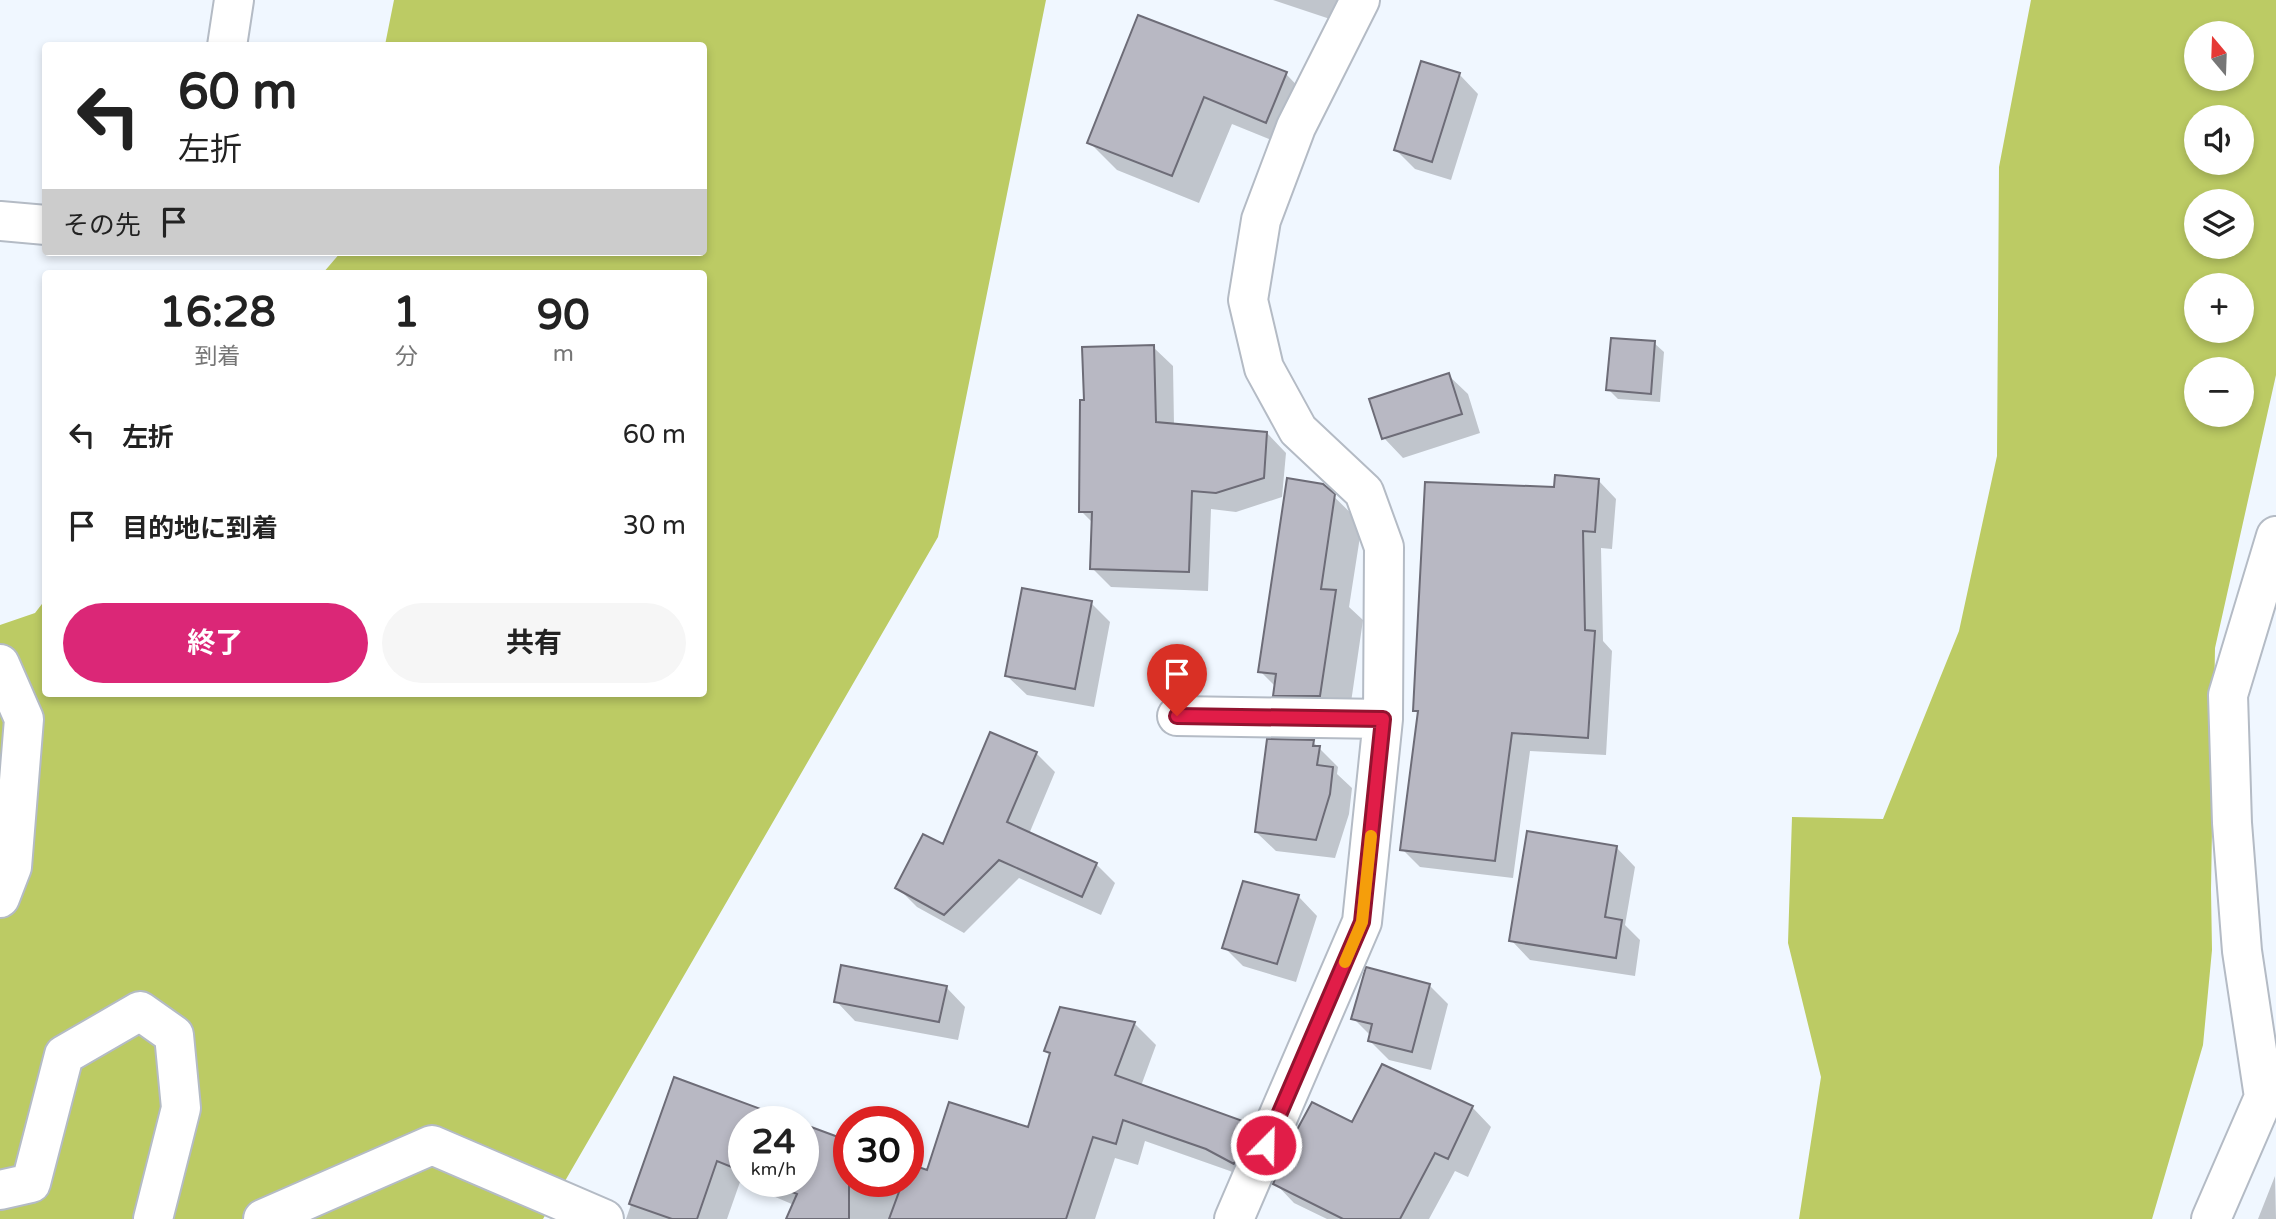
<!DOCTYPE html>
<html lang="ja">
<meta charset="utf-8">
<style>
:root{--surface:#fff;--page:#f6f6f6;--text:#222;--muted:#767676;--accent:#db2777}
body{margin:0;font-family:"Varela Round","Noto Sans JP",sans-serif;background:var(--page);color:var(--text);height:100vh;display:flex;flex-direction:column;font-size:26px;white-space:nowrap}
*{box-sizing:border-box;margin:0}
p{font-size:23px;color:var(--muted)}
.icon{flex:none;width:38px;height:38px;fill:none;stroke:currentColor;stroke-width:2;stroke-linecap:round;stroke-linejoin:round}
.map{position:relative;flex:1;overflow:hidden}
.details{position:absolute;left:42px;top:270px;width:665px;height:427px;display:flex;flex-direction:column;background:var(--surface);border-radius:7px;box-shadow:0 4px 10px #0003}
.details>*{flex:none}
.guide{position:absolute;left:42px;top:42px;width:665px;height:214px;border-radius:7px;box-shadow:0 4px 10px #0003;background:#fff;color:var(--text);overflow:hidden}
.needle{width:46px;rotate:341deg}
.controls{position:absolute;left:2184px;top:21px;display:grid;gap:14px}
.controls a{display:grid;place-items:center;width:70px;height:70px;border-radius:50%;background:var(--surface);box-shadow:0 4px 10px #0003;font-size:35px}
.speed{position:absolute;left:728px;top:1106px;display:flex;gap:14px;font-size:35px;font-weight:700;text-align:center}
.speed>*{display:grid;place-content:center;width:91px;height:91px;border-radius:50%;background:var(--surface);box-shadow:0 4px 10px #0003;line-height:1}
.speed small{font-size:18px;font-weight:400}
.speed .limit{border:10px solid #d22;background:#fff;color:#111}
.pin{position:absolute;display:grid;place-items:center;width:60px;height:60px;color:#fff;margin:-72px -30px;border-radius:50% 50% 50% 0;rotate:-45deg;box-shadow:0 0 7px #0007}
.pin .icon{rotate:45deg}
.me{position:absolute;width:77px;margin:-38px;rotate:23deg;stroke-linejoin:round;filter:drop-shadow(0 0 5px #0008)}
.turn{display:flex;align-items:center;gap:24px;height:147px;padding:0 21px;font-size:32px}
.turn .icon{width:91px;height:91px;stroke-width:2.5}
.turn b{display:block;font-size:49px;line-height:60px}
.then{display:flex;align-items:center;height:66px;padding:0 21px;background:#0003;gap:14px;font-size:26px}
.eta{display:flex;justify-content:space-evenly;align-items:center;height:119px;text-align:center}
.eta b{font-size:42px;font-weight:700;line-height:49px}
.button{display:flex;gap:14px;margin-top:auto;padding:14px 21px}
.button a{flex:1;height:80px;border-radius:42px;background:var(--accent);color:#fff;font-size:28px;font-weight:700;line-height:80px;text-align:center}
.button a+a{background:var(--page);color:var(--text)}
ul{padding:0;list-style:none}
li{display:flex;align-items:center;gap:21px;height:91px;padding:0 21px}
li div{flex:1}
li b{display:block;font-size:26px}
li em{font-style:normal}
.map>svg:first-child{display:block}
.forest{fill:#bccb64;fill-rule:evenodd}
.shadow{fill:#0003}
.building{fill:#b8b8c3;stroke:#6d6c77;stroke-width:2}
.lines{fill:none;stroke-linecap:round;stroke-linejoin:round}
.street-casing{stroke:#b4bbc5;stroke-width:42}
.street{stroke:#fff;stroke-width:38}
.route-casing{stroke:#92132f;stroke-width:18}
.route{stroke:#e11d48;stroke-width:12}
.slow{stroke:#f59e0b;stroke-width:12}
</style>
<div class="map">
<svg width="2276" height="1219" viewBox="0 0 2276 1219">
<rect width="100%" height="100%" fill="#f0f7ff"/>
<path class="forest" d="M 394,0 L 1046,0 L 938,537 L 543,1219 L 0,1219 L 0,625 L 35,613 L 45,600 L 46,693 L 704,693 L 704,273 L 323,273 L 341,252 L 704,252 L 704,46 L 385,45 Z
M 2031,0 L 2276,0 L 2276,375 L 2215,648 L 2211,890 L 2212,950 L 2203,1045 L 2152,1219 L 1799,1219 L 1821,1077 L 1788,943 L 1792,817 L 1883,819 L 1959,631 L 1997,456 L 1999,167 ZM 2196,33 L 2242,33 L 2242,79 L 2196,79 ZM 2196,117 L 2242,117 L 2242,163 L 2196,163 ZM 2196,201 L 2242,201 L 2242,247 L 2196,247 ZM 2196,285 L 2242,285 L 2242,331 L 2196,331 ZM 2196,369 L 2242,369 L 2242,415 L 2196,415 Z"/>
<path class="shadow" d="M 1273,0 L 1340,0 L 1333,20 Z
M 1139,17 L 1286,74 L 1313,102 L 1294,149 L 1232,124 L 1199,203 L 1117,170 L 1089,142 Z
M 1459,74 L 1478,94 L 1451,180 L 1415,169 L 1396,150 Z
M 1654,343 L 1664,352 L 1660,402 L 1618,399 L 1608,389 Z
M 1153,347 L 1173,366 L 1174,425 L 1267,433 L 1286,453 L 1282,497 L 1236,512 L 1211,509 L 1208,591 L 1111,587 L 1092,568 L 1093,523 L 1081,511 L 1085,401 Z
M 1448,375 L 1468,394 L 1480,433 L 1403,458 L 1384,438 Z
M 1598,480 L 1616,499 L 1612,549 L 1601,548 L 1603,641 L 1612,651 L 1606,755 L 1530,751 L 1513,878 L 1420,867 L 1402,849 L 1419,715 L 1415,710 L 1555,489 Z
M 1322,485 L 1362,524 L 1349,607 L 1363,620 L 1348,723 L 1303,723 L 1275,695 L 1276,687 L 1260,671 Z
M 1091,603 L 1110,622 L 1094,707 L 1027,695 L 1007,676 Z
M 1313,742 L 1338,767 L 1337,774 L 1352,788 L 1349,814 L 1335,858 L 1276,851 L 1256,832 Z
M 1036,753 L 1055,772 L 1029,834 L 1096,864 L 1115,883 L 1101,915 L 1019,878 L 964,933 L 917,907 L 898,888 L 944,846 Z
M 1616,847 L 1635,867 L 1625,925 L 1640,940 L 1635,976 L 1530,960 L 1511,940 Z
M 1298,896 L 1317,916 L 1296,982 L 1243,966 L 1224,947 Z
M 1429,985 L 1448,1004 L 1431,1070 L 1389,1060 L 1370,1041 L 1371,1036 L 1353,1018 Z
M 946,987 L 965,1007 L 958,1040 L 855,1021 L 836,1001 Z
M 1134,1023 L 1156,1045 L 1141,1086 L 1250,1126 L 1272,1148 L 1256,1185 L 1230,1171 L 1145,1141 L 1138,1165 L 1115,1158 L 1095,1219 L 788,1219 L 794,1205 L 740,1182 L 727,1219 L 626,1219 L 675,1079 L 744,1122 L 744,1181 L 908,1181 L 908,1165 L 928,1172 L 1029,1129 L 1051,1056 L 1046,1050 Z
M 1472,1107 L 1491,1127 L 1468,1177 L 1455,1171 L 1429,1219 L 1327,1219 L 1294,1203 L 1275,1183 L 1353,1124 Z
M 2275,1176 L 2276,1219 L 2258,1219 Z"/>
<path class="building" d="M 1138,15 L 1287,72 L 1266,123 L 1204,97 L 1172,176 L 1087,143 Z
M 1421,61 L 1460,73 L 1432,162 L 1394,150 Z
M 1611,338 L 1655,341 L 1651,394 L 1606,390 Z
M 1154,345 L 1156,422 L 1267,432 L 1264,478 L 1216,493 L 1192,491 L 1189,572 L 1090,569 L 1092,512 L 1079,512 L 1080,400 L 1084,400 L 1082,347 Z
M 1449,373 L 1462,414 L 1382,439 L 1369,399 Z
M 1555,475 L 1599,479 L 1595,532 L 1583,531 L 1585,630 L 1595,631 L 1588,738 L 1512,733 L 1495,861 L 1400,850 L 1418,711 L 1413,711 L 1425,482 L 1554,487 Z
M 1287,478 L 1323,484 L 1335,494 L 1321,589 L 1336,590 L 1320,696 L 1273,696 L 1276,674 L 1258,672 Z
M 1022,588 L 1092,601 L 1075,689 L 1005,676 Z
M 990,732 L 1037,752 L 1007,822 L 1097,863 L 1082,897 L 999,860 L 944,915 L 895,888 L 923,834 L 943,844 Z
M 1267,739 L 1314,740 L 1313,746 L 1320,746 L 1317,765 L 1333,767 L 1330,794 L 1316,840 L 1255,832 Z
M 1527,831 L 1617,846 L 1605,917 L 1622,920 L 1616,958 L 1509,941 Z
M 1243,881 L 1299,895 L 1277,964 L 1222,948 Z
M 841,965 L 947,986 L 939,1022 L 834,1002 Z
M 1366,967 L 1430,984 L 1412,1052 L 1368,1041 L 1372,1024 L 1351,1019 Z
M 1060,1007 L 1135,1022 L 1115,1075 L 1251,1124 L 1234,1164 L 1206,1149 L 1123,1120 L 1116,1144 L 1093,1137 L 1066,1219 L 889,1219 L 903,1181 L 908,1181 L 910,1164 L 927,1170 L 949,1102 L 1028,1127 L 1050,1053 L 1044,1051 Z
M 1382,1064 L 1473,1106 L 1448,1159 L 1435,1153 L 1400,1219 L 1343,1219 L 1273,1184 L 1292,1139 L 1312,1102 L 1352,1122 Z
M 674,1077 L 796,1122 L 744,1122 L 744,1172 L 717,1161 L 697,1219 L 672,1219 L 629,1204 Z
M 803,1124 L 849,1141 L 849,1219 L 786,1219 L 797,1194 L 766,1181 L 803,1181 Z"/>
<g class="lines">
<defs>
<path id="street" d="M 227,46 L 234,0
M 0,221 L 46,225
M 0,664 L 24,719 L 12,867 L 0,898
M 1177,716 L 1383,719
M 0,1190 L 31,1183 L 64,1055 L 140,1011 L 174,1035 L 181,1108 L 153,1219
M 263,1219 L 432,1145 L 604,1219
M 1234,1219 L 1362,922 L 1383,719 L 1384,547 L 1364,492 L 1298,430 L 1264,368 L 1248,300 L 1261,220 L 1296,127 L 1360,0
M 2211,1219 L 2264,1097 L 2242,951 L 2232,823 L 2228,695 L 2276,536"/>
</defs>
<use href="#street" class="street-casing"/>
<use href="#street" class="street"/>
</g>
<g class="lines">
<defs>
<path id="route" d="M 1177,716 L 1383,719 L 1362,922 L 1266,1145"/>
</defs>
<use href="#route" class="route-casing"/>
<use href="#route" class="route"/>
<path class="slow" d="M 1345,962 L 1362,922 L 1371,836"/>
</g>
</svg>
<div class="controls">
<a><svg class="needle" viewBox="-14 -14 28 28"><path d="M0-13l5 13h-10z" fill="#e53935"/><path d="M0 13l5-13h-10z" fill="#767676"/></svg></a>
<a><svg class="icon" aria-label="sound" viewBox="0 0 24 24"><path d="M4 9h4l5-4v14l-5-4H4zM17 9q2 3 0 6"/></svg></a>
<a><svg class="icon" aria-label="layers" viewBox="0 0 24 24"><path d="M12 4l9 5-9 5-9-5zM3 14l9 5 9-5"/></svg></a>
<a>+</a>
<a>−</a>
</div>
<div class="speed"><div>24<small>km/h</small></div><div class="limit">30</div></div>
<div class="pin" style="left:1177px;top:716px;background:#d93025"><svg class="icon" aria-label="arrive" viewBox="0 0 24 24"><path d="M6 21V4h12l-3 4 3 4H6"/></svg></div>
<svg class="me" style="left:1266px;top:1145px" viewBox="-20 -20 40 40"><circle r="17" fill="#e11d48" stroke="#fff" stroke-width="3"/><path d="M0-11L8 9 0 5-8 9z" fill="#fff"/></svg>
<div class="guide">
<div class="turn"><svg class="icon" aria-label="left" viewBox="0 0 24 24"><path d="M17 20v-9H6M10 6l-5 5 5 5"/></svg><div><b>60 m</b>左折</div></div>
<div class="then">その先<svg class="icon" aria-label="arrive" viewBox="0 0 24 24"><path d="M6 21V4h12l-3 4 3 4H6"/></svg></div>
</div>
<section class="details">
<div class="eta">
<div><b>16:28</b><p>到着</p></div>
<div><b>1</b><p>分</p></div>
<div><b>90</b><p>m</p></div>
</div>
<ul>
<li><svg class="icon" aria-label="left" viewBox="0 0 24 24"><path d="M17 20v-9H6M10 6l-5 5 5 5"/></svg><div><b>左折</b></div><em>60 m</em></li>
<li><svg class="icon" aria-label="arrive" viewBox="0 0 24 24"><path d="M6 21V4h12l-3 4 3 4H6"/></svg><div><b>目的地に到着</b></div><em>30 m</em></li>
</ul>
<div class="button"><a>終了</a><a>共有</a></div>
</section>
</div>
